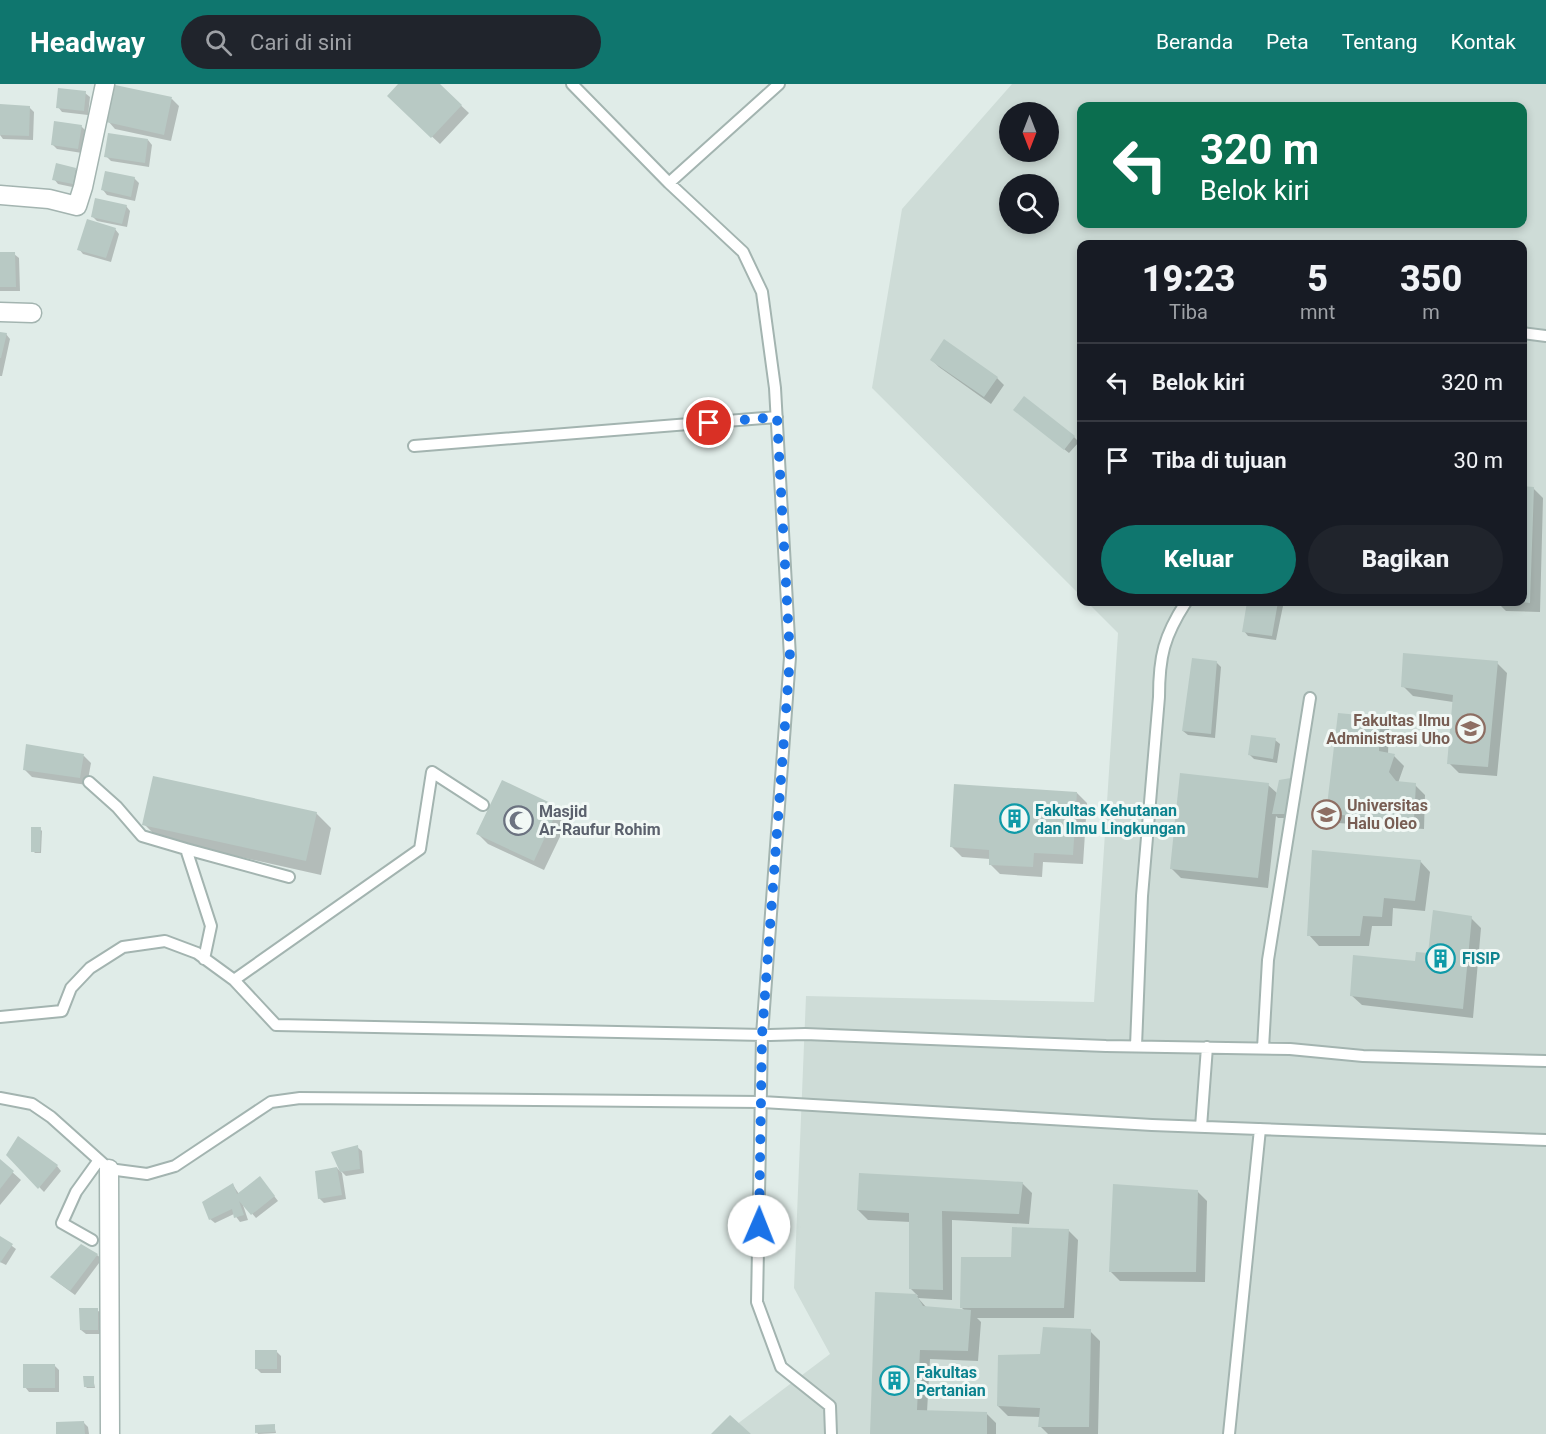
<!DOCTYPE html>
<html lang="id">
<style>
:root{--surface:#171b24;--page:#20242c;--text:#f1f3f6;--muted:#9ea1a6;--line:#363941;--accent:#0f766e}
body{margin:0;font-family:Roboto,sans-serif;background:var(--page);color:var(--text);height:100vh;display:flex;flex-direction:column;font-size:22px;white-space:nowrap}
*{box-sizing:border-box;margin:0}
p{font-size:20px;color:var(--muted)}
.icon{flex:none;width:33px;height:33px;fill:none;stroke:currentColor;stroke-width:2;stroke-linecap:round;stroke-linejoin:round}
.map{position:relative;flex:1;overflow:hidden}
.details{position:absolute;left:1077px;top:156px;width:450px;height:366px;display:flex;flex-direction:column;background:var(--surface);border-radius:12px;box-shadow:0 3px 9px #0003}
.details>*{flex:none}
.guide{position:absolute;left:1077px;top:18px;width:450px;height:126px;border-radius:12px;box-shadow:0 3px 9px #0003;background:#0b6e4f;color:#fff;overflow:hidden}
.needle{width:39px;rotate:180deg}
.fabs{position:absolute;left:999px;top:18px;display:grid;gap:12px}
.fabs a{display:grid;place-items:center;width:60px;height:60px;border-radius:50%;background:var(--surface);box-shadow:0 3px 9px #0003;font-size:30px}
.pin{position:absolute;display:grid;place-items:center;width:51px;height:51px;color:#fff;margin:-26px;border:3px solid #fff;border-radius:50%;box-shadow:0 2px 6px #0007}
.me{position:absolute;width:66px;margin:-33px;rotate:1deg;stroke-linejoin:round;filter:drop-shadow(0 0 4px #0008)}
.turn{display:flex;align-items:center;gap:21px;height:126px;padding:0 24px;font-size:27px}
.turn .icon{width:78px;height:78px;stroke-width:2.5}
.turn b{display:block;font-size:42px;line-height:51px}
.eta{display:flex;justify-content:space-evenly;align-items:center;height:102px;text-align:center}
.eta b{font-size:36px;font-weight:800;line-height:42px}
.cta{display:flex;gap:12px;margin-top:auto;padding:12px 24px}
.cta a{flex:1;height:69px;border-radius:36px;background:var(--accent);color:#fff;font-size:24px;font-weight:800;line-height:69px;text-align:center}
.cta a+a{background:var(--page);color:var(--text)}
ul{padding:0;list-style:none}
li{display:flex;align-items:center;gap:18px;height:78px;padding:0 24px;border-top:2px solid var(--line)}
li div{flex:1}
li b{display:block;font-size:22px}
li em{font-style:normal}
header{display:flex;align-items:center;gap:36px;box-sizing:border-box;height:84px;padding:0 30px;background:var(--accent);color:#fff}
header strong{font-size:28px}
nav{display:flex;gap:33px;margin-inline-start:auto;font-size:21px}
.search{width:420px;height:54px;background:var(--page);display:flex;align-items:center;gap:15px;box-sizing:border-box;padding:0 21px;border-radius:33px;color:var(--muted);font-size:22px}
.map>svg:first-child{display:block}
.built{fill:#cedcd7;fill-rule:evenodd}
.shadow{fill:#0003}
.building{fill:#b8c9c4}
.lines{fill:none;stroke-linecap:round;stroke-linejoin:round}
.lane-casing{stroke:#a3b4b0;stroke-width:14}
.street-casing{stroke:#a3b4b0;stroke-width:21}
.lane{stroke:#fff;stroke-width:10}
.street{stroke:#fff;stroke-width:18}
.route{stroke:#1a73e8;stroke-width:10;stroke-dasharray:0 18}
.labels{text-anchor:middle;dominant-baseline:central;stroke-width:6;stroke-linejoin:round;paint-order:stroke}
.education-label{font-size:16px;font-weight:bold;fill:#785e54;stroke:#f1f8f5;text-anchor:end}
.culture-label{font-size:16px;font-weight:bold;fill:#0d838f;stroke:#f1f8f5;text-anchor:start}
.worship-label{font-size:16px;font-weight:bold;fill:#5b616d;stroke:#f1f8f5;text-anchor:start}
</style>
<header>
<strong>Headway</strong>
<div class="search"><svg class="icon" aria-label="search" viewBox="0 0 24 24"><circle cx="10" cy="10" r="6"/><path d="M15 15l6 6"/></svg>Cari di sini</div>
<nav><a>Beranda</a><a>Peta</a><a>Tentang</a><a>Kontak</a></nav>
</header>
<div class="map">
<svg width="1546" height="1350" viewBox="0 0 1546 1350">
<rect width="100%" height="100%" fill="#e0ece8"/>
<path class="built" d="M 1012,0 L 1546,0 L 1546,1350 L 724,1350 L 830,1270 L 794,1204 L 806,912 L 1094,918 L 1118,549 L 1087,518 L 1522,518 L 1522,160 L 1082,160 L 1081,512 L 872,304 L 902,125 ZM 1082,22 L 1522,22 L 1522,140 L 1082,140 ZM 1010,28 L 1048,28 L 1048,68 L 1010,68 ZM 1010,100 L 1048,100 L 1048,140 L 1010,140 Z"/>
<path class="shadow" d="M 400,0 L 438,0 L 469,29 L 440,60 L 396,19 Z
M 85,9 L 90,13 L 88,31 L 62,28 L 58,23 Z
M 172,15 L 179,22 L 171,57 L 115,45 L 108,37 Z
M 0,22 L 29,23 L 34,28 L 33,56 L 3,55 L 0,51 Z
M 81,42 L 86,47 L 82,69 L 57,65 L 52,60 Z
M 148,56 L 152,61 L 149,83 L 111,77 L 106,72 Z
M 75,85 L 80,90 L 77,104 L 58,100 L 54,95 Z
M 134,94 L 139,99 L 135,117 L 107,111 L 103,106 Z
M 126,122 L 130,127 L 127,143 L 97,137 L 92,132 Z
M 115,145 L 119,150 L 111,178 L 83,170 L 79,165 Z
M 0,170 L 14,170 L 19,174 L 20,207 L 0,207 Z
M 0,249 L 6,250 L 10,255 L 2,292 L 0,292 Z
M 932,276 L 997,294 L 1004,301 L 991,320 L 939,283 Z
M 1020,330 L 1074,353 L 1079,358 L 1069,369 Z
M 1533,404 L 1543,414 L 1540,528 L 1506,527 L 1497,518 L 1522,518 Z
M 1248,518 L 1278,518 L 1283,522 L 1276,556 L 1248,552 L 1244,547 Z
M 1420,518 L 1456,518 L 1456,520 L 1422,520 Z
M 1216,578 L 1221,583 L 1215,654 L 1188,651 L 1183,647 Z
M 1497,579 L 1507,589 L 1497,692 L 1459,689 L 1449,679 L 1453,618 L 1413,612 L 1403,602 Z
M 1379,634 L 1389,644 L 1388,670 L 1394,672 L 1404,682 L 1398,699 L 1415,701 L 1425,711 L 1424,745 L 1338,739 L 1328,729 Z
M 1275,656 L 1280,660 L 1277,679 L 1254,675 L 1250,671 Z
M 84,672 L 91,679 L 87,701 L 32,693 L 25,686 Z
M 1291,696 L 1295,700 L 1290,734 L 1278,734 L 1276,732 L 1268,804 L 1181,794 L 1171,784 L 1268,701 L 1278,710 L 1280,697 Z
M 1077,709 L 1087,719 L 1083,780 L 1043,778 L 1042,793 L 1000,790 L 990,780 L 990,775 L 962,773 L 952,763 Z
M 559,724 L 569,734 L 544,786 L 488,760 L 478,750 Z
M 316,729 L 331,744 L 321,791 L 159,755 L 144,740 Z
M 40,745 L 42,747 L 41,769 L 35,769 L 33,767 Z
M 1420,777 L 1430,788 L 1425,827 L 1393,824 L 1392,842 L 1372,842 L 1369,862 L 1319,862 L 1309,851 Z
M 1471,834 L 1481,844 L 1473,934 L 1362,921 L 1351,911 L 1430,871 Z
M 357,1063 L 362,1067 L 364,1089 L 346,1092 L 341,1087 Z
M 8,1071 L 57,1082 L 61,1087 L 44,1108 Z
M 0,1077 L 21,1096 L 0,1121 Z
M 337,1084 L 342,1089 L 346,1115 L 324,1119 L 319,1114 Z
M 264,1099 L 278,1117 L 256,1134 L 242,1118 L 248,1136 L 240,1138 L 234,1130 L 215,1139 L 210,1135 L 233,1101 L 239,1110 Z
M 1022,1099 L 1032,1109 L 1029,1140 L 952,1136 L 952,1216 L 918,1214 L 927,1224 L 965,1227 L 962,1224 L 1012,1174 L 1068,1146 L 1078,1156 L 1074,1234 L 977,1234 L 981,1238 L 978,1277 L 930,1275 L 927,1328 L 986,1329 L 996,1339 L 996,1350 L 871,1350 L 877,1209 L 918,1212 L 910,1204 L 911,1138 L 868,1136 L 858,1126 Z
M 1197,1107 L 1207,1117 L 1205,1198 L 1120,1197 L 1110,1187 Z
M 0,1153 L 16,1165 L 6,1181 L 0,1178 Z
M 97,1171 L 102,1175 L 75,1211 L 56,1197 Z
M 97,1226 L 102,1230 L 102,1250 L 86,1250 L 81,1246 Z
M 1090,1247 L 1100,1257 L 1098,1350 L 1048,1350 L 1040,1342 L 1041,1333 L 1008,1332 L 998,1322 L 1041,1272 Z
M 276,1267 L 281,1272 L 281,1289 L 261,1289 L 256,1284 Z
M 54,1281 L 59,1286 L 59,1308 L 29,1308 L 25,1303 Z
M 93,1294 L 95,1304 L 87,1304 L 85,1302 Z
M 84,1339 L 88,1343 L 89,1350 L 58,1350 Z
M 274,1341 L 276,1349 L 258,1350 L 257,1348 Z"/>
<path class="building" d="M 398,0 L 440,0 L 462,21 L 431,54 L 387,12 Z
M 115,1 L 172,13 L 164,51 L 106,38 Z
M 58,4 L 86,7 L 84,27 L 56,24 Z
M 0,20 L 30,22 L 29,52 L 0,51 Z
M 54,37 L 82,41 L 78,65 L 51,61 Z
M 108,49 L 148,55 L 145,79 L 104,73 Z
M 56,79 L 76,84 L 73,100 L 52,96 Z
M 105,87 L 135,93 L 131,113 L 101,106 Z
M 95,114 L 127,121 L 122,140 L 91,133 Z
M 87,135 L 116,144 L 106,174 L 77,166 Z
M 0,168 L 15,168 L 16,203 L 0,203 Z
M 0,248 L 7,249 L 1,274 L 0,274 Z
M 944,255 L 998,293 L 984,313 L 930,276 Z
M 1024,312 L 1075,352 L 1064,366 L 1013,326 Z
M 1522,402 L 1534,403 L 1530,519 L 1522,518 Z
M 1247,518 L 1278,518 L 1272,552 L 1242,548 Z
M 1403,569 L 1498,577 L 1488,683 L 1447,680 L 1453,611 L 1401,603 Z
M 1192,574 L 1217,577 L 1211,650 L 1182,647 Z
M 1338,629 L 1380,633 L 1379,667 L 1395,670 L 1389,688 L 1396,697 L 1416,699 L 1414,736 L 1326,730 Z
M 1251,651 L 1276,654 L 1273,675 L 1248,671 Z
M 26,660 L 84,670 L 80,694 L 23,686 Z
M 1180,689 L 1269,699 L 1258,794 L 1170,785 Z
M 153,692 L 317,728 L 306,777 L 142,741 Z
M 1291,694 L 1286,730 L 1272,730 L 1279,696 Z
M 502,696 L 559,723 L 534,777 L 476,750 Z
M 954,700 L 1077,708 L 1073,771 L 1034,769 L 1033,783 L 989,781 L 989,766 L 950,763 Z
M 31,743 L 41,743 L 40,768 L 31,768 Z
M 1312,766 L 1421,776 L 1415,817 L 1384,814 L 1382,833 L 1363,832 L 1360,852 L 1307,852 Z
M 1433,826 L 1472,832 L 1463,925 L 1350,912 L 1353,871 L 1415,877 L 1416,868 L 1428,869 Z
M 18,1052 L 58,1081 L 38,1105 L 6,1071 Z
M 358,1061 L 360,1085 L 340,1088 L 331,1068 Z
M 0,1075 L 14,1087 L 0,1105 Z
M 337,1083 L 342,1111 L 318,1115 L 315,1087 Z
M 859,1089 L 1023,1098 L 1019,1130 L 942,1127 L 943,1206 L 909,1205 L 909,1129 L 857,1126 Z
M 260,1092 L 275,1112 L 251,1131 L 239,1117 L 244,1131 L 234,1134 L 232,1125 L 209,1136 L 202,1118 L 233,1099 L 237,1110 Z
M 1113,1100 L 1198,1106 L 1196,1188 L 1109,1188 Z
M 1012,1143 L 1069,1145 L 1064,1224 L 960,1224 L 961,1173 L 1011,1173 Z
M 0,1152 L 13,1160 L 0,1179 Z
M 81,1160 L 98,1170 L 70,1207 L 50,1193 Z
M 875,1208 L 916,1210 L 923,1222 L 971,1226 L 968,1267 L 920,1266 L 917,1326 L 987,1328 L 987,1350 L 870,1350 Z
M 79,1224 L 98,1224 L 98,1246 L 80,1246 Z
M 1043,1243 L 1091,1245 L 1089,1343 L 1038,1343 L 1040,1324 L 997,1322 L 998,1271 L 1040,1270 Z
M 255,1266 L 277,1266 L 277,1285 L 255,1285 Z
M 23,1280 L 55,1280 L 55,1304 L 23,1304 Z
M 83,1292 L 94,1292 L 94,1303 L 84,1303 Z
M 730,1331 L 751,1350 L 711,1350 Z
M 84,1337 L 85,1350 L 56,1350 L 56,1338 Z
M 275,1340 L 275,1348 L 255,1349 L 255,1341 Z"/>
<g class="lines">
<defs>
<path id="lane" d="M 572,0 L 669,99 L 743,168 L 762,208 L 775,304 L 790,573 L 762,951 L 757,1218 L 781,1283 L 830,1322 L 831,1350
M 669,99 L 779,0
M 1522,249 L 1546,252
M 414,362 L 777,333
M 89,698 L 117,723 L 142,752 L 186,765
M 204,875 L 211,842 L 186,765 L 289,793
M 234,896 L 420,765 L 432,688 L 483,721
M 0,933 L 62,927 L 71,904 L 90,884 L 123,863 L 165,857 L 197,869 L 234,896 L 276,941 L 770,951 L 805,950 L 1106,962 L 1290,965 L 1363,972 L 1546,977
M 1136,962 L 1142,812 L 1159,613 C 1159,572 1164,552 1186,518
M 1263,964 L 1268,876 L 1310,614
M 0,1014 L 32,1020 L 51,1033 L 109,1085 L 147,1090 L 175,1082 L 271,1018 L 300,1014 L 761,1018 L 1152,1041 L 1546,1056
M 1201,1043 L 1207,963
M 92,1156 L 62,1139 L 76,1108 L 99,1076
M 1229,1350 L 1260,1045"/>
<path id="street" d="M 0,111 L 49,115 L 77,122 L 83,103 L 105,0
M 0,228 L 32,229
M 109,1085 L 110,1350"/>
</defs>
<use href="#lane" class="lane-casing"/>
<use href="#street" class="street-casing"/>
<use href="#lane" class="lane"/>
<use href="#street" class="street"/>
</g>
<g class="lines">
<path class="route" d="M 709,339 L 777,333 L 790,573 L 762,951 L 759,1142"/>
</g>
<defs>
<symbol id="university-ring" viewBox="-11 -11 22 22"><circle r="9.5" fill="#f1f8f5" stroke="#8d6e63" stroke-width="1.5"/><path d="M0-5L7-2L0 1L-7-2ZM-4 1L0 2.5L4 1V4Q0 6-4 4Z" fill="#8d6e63"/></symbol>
<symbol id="building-ring" viewBox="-11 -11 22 22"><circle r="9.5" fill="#f1f8f5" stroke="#0f9aa8" stroke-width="1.5"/><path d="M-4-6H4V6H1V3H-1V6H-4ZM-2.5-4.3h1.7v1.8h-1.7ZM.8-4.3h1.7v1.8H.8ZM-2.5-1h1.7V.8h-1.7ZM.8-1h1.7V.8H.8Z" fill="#0f9aa8"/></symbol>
<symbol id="mosque-ring" viewBox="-11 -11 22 22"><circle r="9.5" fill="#f1f8f5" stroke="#6b7280" stroke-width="1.5"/><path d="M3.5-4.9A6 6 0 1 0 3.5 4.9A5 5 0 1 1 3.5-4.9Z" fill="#6b7280"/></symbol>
</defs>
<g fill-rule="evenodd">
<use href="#university-ring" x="1454" y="628" width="33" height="33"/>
<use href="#university-ring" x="1310" y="714" width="33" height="33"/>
<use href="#building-ring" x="998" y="718" width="33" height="33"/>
<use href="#mosque-ring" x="502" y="720" width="33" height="33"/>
<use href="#building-ring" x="1424" y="858" width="33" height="33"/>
<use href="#building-ring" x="878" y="1280" width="33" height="33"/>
</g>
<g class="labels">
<g class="education-label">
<text x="1450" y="636">Fakultas Ilmu<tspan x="1450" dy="18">Administrasi Uho</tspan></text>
<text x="1347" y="721" text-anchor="start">Universitas<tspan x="1347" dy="18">Halu Oleo</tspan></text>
</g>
<g class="culture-label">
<text x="1035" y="726">Fakultas Kehutanan<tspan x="1035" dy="18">dan Ilmu Lingkungan</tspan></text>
<text x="1462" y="874">FISIP</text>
<text x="916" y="1288">Fakultas<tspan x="916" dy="18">Pertanian</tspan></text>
</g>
<g class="worship-label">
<text x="539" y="727">Masjid<tspan x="539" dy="18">Ar-Raufur Rohim</tspan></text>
</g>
</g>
</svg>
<div class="fabs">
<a><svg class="needle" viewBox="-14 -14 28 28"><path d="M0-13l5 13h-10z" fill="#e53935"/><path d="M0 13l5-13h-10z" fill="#9ea1a6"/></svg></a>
<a><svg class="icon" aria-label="search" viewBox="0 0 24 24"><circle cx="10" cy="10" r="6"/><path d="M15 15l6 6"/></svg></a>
</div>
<div class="pin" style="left:709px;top:339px;background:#d93025"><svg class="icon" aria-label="arrive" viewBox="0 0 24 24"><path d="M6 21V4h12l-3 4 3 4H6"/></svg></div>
<svg class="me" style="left:759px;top:1142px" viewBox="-20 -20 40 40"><circle r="19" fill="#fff"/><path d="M0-13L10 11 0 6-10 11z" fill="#1a73e8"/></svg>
<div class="guide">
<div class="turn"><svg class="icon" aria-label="left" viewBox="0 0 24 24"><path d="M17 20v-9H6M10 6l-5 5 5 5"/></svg><div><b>320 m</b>Belok kiri</div></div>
</div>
<section class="details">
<div class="eta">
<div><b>19:23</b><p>Tiba</p></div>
<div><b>5</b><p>mnt</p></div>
<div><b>350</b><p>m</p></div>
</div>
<ul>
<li><svg class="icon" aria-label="left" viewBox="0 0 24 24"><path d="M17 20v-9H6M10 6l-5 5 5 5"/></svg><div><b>Belok kiri</b></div><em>320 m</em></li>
<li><svg class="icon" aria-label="arrive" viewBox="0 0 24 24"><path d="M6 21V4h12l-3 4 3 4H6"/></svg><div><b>Tiba di tujuan</b></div><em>30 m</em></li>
</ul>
<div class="cta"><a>Keluar</a><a>Bagikan</a></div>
</section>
</div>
